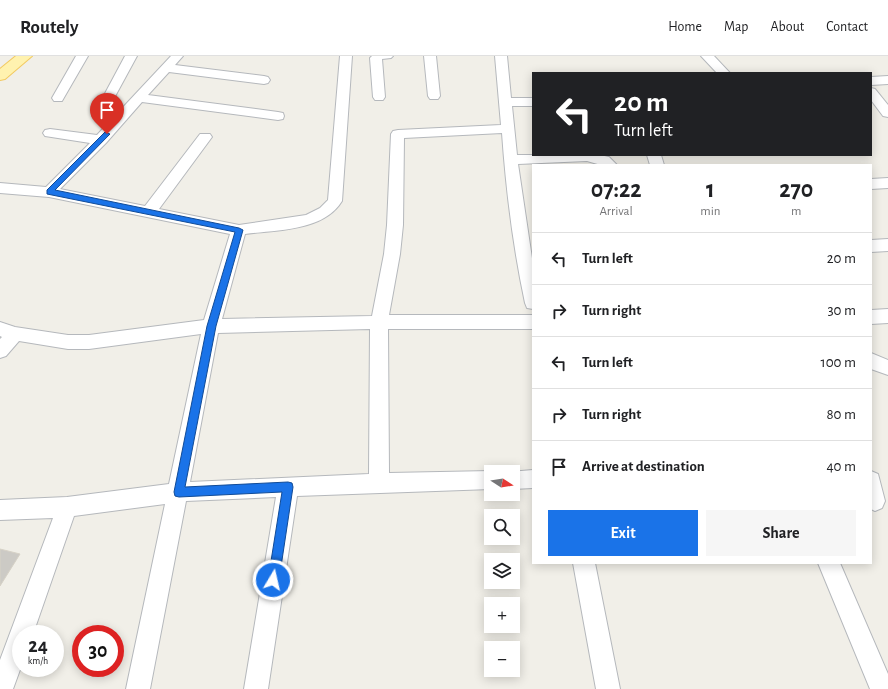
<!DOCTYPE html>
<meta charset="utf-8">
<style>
:root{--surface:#fff;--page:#f6f6f6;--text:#202124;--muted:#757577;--line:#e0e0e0;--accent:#1a73e8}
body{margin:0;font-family:"Alegreya Sans",sans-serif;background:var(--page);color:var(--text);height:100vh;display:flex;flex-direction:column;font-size:15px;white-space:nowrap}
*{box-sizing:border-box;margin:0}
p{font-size:13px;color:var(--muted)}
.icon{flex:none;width:22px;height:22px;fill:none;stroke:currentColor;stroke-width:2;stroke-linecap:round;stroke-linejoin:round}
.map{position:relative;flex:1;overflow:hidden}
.side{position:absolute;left:532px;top:108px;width:340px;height:400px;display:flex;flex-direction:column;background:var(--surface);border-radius:0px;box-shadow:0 2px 10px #0003}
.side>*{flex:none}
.banner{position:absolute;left:532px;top:16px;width:340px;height:84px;border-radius:0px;box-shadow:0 2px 10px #0003;background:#202124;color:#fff;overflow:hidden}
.needle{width:26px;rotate:102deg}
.fabs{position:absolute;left:484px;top:409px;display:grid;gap:8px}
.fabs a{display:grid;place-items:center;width:36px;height:36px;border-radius:0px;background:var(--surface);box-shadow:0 2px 10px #0003;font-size:20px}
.speed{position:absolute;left:12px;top:569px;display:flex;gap:8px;font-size:20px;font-weight:700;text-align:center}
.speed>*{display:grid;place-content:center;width:52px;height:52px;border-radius:50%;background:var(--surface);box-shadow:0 2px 10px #0003;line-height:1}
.speed small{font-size:10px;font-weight:400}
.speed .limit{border:6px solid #d22;background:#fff;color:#111}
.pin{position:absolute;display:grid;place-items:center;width:34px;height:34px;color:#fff;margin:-41px -17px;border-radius:50% 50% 50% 0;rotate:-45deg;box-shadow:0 0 4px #0007}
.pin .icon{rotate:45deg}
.me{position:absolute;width:44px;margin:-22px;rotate:9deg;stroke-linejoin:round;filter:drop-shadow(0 0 3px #0008)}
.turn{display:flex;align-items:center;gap:14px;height:84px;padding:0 16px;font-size:18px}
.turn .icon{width:52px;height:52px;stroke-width:2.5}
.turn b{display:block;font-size:28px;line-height:34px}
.eta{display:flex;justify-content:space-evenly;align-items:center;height:68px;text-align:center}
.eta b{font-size:24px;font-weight:700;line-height:28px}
.button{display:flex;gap:8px;margin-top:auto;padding:8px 16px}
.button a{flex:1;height:46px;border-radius:0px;background:var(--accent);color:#fff;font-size:16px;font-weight:700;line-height:46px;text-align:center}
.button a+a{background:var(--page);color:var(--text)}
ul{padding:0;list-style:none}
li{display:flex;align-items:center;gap:12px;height:52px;padding:0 16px;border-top:1px solid var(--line)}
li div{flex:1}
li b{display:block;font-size:15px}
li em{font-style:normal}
header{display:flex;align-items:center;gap:24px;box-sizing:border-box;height:56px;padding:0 20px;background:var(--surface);border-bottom:1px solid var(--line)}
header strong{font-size:19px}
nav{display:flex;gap:22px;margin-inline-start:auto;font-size:14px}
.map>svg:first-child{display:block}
.building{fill:#cccac5;stroke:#d6d1c6}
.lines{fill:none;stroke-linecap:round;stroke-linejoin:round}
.street-casing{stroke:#b5b8bc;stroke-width:2}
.primary-casing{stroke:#f2c960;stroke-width:2}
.street{fill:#fff;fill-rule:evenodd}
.primary{fill:#fff2af;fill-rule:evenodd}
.route{fill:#1a73e8;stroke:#114b97}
</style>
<header>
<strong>Routely</strong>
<nav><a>Home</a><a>Map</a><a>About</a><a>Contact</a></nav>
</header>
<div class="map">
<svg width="888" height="633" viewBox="0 0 888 633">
<rect width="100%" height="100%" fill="#f1efe8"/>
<path class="building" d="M 0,493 L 20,498 L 0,530 Z"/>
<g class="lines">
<defs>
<path id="street" d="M 76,0 L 88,0 L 62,45 L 54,45 L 52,42 Z
M 125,0 L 137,0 L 112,46 L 104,46 L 102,43 Z
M 171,0 L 183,0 L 175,9 L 264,20 L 268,21 L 270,24 L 268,27 L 264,28 L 169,16 L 148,39 L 278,56 L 283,57 L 284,60 L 283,63 L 278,64 L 142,46 L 106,87 L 60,133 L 145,150 L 200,78 L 210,78 L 212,81 L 159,153 L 239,169 L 306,159 L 320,152 L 328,144 L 340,0 L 352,0 L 342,145 C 324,175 277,174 245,178 L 222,263 L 372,260 L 384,198 L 387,169 L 391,78 L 393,75 L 398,74 L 501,69 L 495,0 L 507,0 L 511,42 L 533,42 L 533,50 L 512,50 L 517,99 L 600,99 L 609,101 L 617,109 L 601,109 L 587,105 L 518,108 L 533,209 L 533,253 L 527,252 L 525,247 C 513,191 506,134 502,77 L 404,82 L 403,169 L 400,198 L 389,259 L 533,259 L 533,273 L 388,273 L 389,417 L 491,415 L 495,416 L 491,416 L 491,433 L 297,440 L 268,633 L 244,633 L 276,441 L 186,445 L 150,633 L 126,633 L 165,448 L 74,460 L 33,578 L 21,578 L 21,611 L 13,633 L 0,633 L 0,604 L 53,462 L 0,464 L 0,444 L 67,441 L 169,428 L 201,278 L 89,293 L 68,293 L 19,285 L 6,300 L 0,302 L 0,283 L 2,281 L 0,280 L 0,266 L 15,271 L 68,279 L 89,279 L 204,264 L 230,178 L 49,141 L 0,137 L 0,127 L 46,131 L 90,87 L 45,80 L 43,77 L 45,74 L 50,73 L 97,79 ZM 370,273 L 369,418 L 190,426 L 218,277 Z
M 372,0 L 393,0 L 391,2 L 382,3 L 385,41 L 383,44 L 375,44 L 373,41 L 370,2 Z
M 424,0 L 436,0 L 440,40 L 438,43 L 430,43 L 428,40 Z
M 701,0 L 714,0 L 730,17 L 717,17 Z
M 888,20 L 888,28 L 871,29 L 871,21 Z
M 871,32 L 875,33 L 888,49 L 888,61 L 883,60 L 871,44 Z
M 647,99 L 661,99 L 664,109 L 650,109 Z
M 888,122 L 888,132 L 871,133 L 871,123 Z
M 888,183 L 888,195 L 871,196 L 871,184 Z
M 888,253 L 888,267 L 871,268 L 871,254 Z
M 871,297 L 888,304 L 888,319 L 871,313 Z
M 533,414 L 533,432 L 513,433 L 513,416 L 509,416 Z
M 871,415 L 878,418 L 885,445 L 882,452 L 875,455 L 871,453 Z
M 573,507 L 595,507 L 620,633 L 596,633 Z
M 818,507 L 840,507 L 888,618 L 888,633 L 870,633 Z"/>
<path id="primary" d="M 16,0 L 32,0 L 5,23 L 0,24 L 0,13 Z"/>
</defs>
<use href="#street" class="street-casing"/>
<use href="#primary" class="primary-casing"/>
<use href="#street" class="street"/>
<use href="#primary" class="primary"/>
</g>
<path class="route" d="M 105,76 L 110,78 L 55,134 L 239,172 L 243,174 L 216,270 L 185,431 L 288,426 L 292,427 L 293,431 L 279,524 L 277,528 L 273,530 L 269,528 L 268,524 L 282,436 L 179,441 L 175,440 L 174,436 L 207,270 L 235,176 L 47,138 L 47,134 Z"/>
</svg>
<div class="fabs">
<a><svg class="needle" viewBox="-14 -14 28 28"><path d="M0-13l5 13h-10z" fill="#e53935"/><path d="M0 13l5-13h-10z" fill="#757577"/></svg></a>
<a><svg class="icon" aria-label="search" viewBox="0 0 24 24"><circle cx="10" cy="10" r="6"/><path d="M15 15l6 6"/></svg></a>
<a><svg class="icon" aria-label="layers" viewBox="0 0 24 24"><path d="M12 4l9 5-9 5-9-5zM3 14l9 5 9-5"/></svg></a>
<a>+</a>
<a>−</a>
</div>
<div class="speed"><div>24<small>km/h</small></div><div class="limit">30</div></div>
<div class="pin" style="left:107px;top:78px;background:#d93025"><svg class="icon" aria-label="arrive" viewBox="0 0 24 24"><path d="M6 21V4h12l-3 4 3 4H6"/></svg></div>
<svg class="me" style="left:273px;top:524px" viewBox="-20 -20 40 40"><circle r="17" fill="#1a73e8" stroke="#fff" stroke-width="3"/><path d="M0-11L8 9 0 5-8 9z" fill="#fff"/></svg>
<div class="banner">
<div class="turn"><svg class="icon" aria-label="left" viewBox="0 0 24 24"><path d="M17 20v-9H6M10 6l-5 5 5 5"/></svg><div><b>20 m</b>Turn left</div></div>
</div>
<section class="side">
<div class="eta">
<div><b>07:22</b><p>Arrival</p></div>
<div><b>1</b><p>min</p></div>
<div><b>270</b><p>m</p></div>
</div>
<ul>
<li><svg class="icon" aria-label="left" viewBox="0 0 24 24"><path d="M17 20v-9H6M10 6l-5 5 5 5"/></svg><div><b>Turn left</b></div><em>20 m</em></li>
<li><svg class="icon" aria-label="right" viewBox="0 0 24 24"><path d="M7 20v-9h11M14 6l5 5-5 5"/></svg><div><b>Turn right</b></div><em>30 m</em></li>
<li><svg class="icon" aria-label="left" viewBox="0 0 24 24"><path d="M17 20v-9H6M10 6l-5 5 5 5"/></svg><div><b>Turn left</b></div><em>100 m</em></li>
<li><svg class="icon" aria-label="right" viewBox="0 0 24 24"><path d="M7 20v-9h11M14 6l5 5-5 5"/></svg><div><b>Turn right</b></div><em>80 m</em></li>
<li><svg class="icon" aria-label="arrive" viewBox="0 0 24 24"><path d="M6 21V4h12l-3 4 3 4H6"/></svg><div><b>Arrive at destination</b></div><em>40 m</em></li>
</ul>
<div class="button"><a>Exit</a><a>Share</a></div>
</section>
</div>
